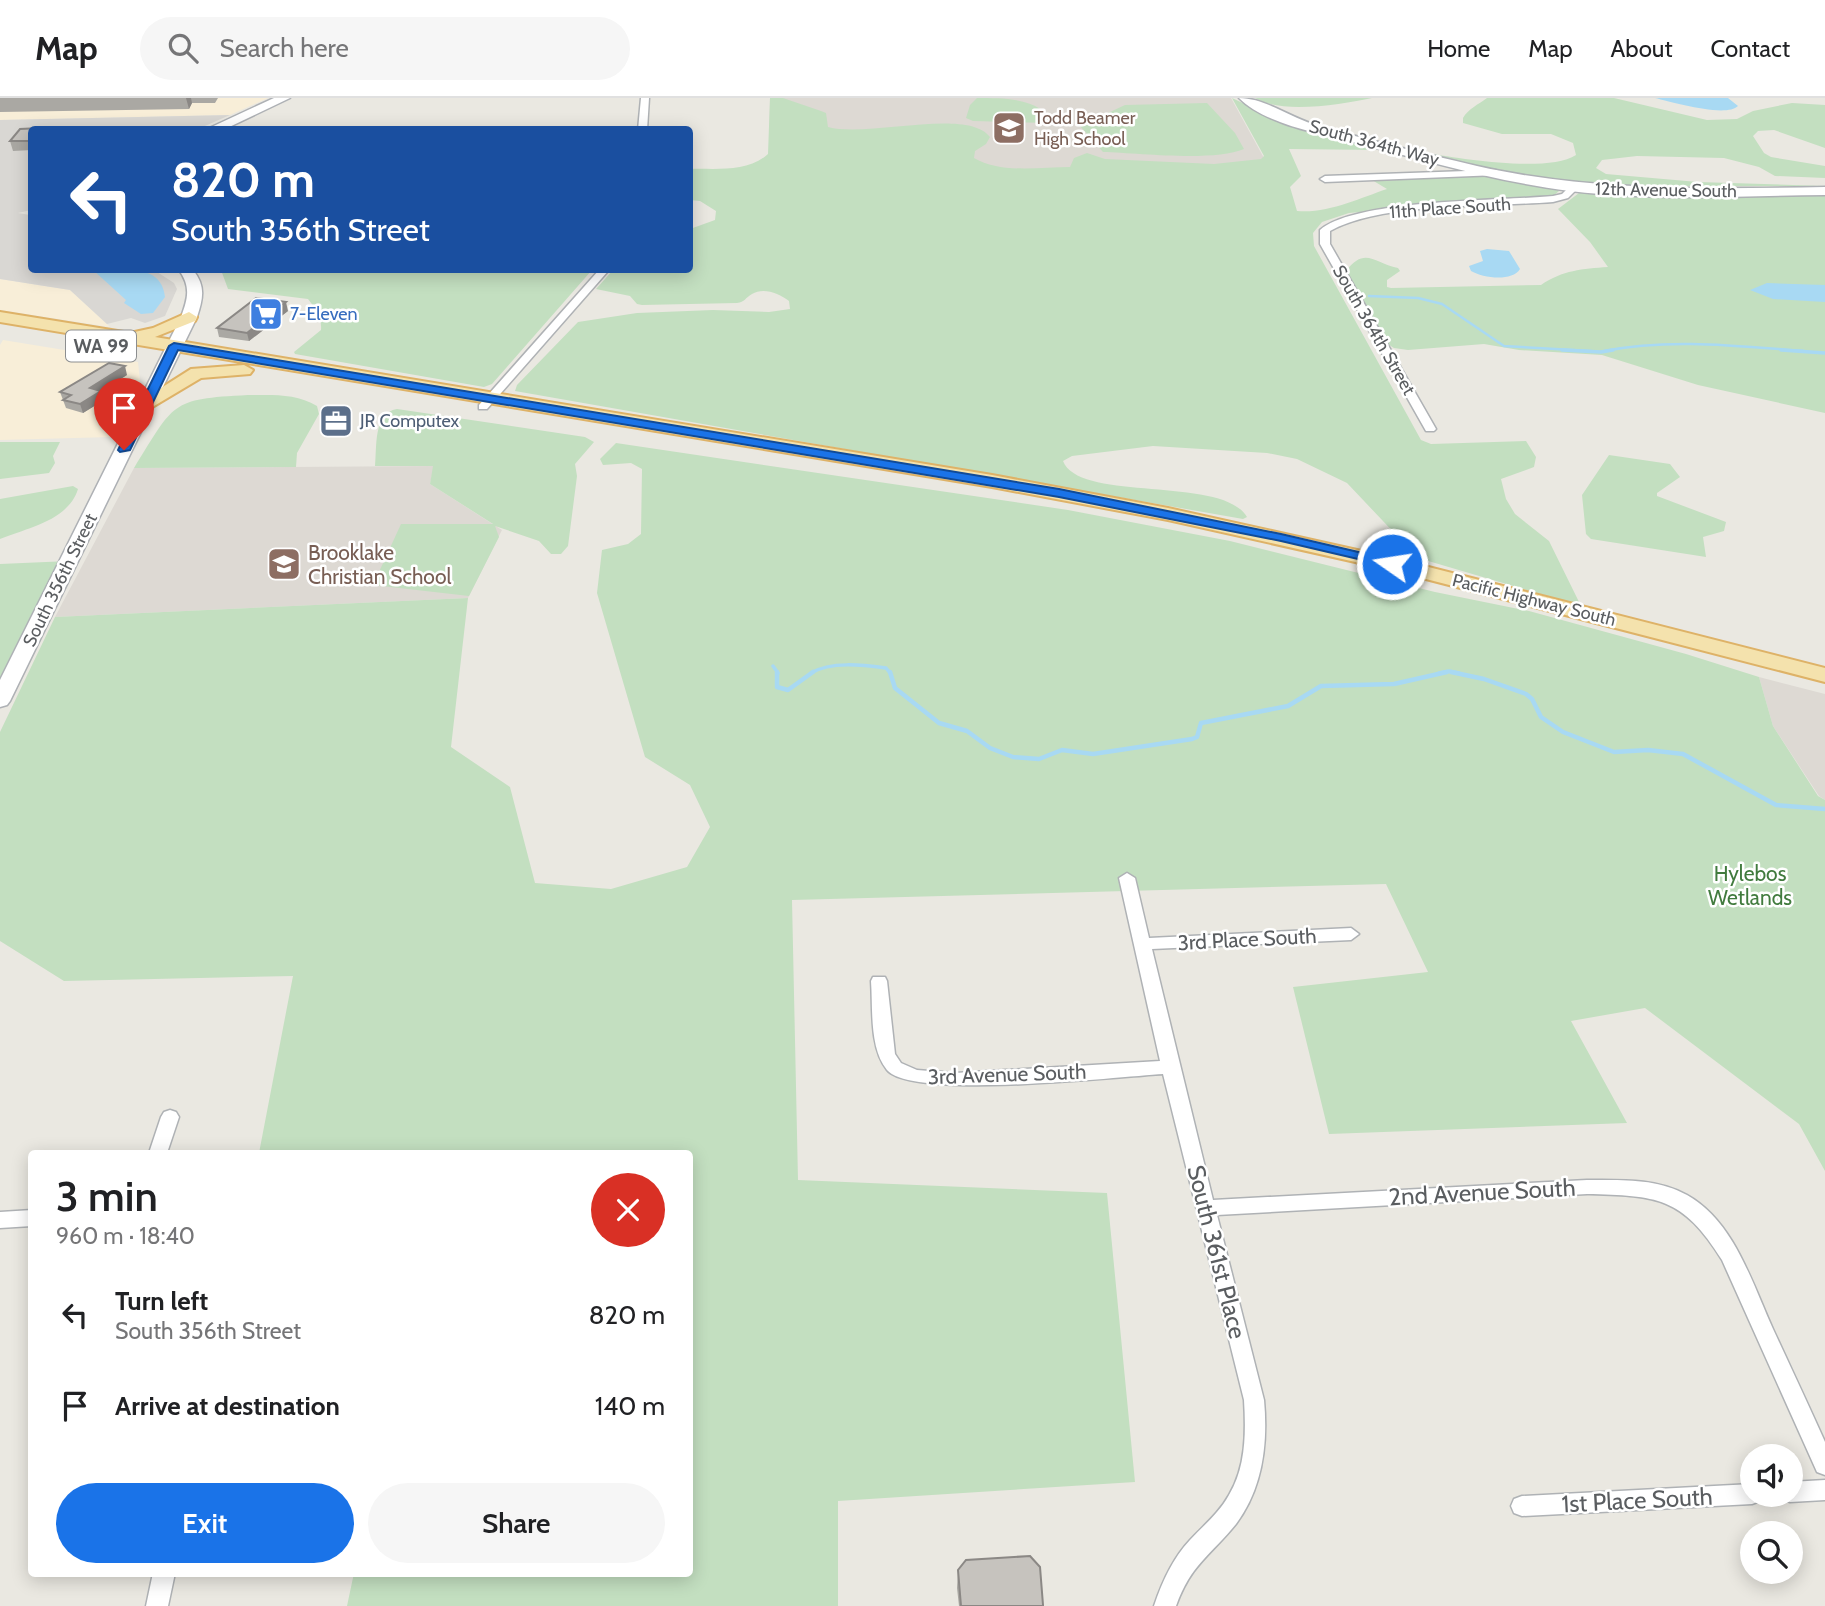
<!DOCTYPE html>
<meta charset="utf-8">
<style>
:root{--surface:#fff;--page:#f6f6f6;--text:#202124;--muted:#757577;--line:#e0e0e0;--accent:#1a73e8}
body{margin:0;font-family:Cabin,sans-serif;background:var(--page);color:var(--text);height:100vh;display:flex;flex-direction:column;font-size:26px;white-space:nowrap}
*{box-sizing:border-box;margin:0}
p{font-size:23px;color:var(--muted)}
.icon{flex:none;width:38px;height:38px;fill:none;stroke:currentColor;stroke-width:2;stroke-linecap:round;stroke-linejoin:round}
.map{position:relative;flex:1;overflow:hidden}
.details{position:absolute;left:28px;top:1052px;width:665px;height:427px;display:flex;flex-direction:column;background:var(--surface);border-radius:7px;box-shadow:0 4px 18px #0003}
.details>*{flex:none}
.top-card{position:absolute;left:28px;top:28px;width:665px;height:147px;border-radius:7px;box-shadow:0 4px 18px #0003;background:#1a4fa0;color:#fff;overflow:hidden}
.fabs{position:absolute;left:1740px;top:1346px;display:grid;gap:14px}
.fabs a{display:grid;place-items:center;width:63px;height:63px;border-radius:50%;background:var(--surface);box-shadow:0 4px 18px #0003;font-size:35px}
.pin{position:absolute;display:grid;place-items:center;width:60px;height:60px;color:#fff;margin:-72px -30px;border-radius:50% 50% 50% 0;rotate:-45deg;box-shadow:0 0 7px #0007}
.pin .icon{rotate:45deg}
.me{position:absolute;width:77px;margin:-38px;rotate:283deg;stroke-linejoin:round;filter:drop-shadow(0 0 5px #0008)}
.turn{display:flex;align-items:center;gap:24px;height:147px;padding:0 28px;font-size:32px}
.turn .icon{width:91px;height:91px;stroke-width:2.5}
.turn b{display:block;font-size:49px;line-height:60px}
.round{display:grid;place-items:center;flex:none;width:74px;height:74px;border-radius:37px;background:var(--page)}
.summary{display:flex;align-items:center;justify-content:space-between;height:119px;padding:0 28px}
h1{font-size:42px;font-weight:600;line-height:52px}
.primary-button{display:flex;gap:14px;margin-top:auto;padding:14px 28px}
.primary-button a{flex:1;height:80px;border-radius:42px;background:var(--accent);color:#fff;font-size:28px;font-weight:600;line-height:80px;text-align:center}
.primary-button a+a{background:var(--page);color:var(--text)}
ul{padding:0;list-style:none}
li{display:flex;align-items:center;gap:21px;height:91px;padding:0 28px}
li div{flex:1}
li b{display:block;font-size:26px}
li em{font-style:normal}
header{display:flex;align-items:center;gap:42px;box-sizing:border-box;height:98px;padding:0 35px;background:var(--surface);border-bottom:2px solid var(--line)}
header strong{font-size:33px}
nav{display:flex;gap:38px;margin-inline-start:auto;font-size:24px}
.search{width:490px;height:63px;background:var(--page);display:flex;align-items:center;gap:18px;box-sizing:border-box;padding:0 24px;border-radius:38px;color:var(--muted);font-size:26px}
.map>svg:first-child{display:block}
.commercial{fill:#f8eed8}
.industrial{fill:#d9d7d3}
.education{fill:#ddd9d3}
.green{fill:#c3dfc0}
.water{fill:#a8d9f3}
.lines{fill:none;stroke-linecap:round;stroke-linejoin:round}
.stream-far2{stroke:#a8d9f3;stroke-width:2.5}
.stream-far1{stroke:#a8d9f3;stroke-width:3.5}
.stream{stroke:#a8d9f3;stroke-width:4.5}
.street-casing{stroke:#afb2b5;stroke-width:3}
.secondary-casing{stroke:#aeb1b5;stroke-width:3}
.primary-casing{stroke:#deb267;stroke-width:4}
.street{fill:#fff;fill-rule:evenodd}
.secondary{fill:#fff;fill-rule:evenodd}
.primary{fill:#f4e2ad;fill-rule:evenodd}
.wall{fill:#aaa8a3}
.shaded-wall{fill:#8b8885}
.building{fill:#c6c3be;stroke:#8b8885;stroke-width:2}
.route{fill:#1a73e8;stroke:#114b97;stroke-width:2}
.labels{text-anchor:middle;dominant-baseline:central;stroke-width:5;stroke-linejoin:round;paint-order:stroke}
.far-education-label{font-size:18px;fill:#785e54;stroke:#fff;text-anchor:start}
.far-street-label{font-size:18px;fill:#5a5d60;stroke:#fff}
.far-shop-label{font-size:18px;fill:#366cbe;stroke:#fff;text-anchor:start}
.far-service-label{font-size:18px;fill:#4e5e75;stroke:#fff;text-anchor:start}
.shield{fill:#fff;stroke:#8c8e90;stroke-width:2}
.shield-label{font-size:19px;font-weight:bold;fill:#5a5d60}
.education-label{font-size:21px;fill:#785e54;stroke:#fff;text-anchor:start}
.park-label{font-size:21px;fill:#417b3e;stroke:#fff}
.street-label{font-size:21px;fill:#5a5d60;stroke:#fff}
.near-street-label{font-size:24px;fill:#5a5d60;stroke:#fff}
</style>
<header>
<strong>Map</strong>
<div class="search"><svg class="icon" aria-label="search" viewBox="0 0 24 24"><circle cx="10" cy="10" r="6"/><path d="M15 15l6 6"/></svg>Search here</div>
<nav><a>Home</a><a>Map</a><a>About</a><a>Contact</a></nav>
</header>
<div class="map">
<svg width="1825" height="1508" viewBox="0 0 1825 1508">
<rect width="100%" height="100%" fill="#eae8e1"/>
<path class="commercial" d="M 0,0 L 268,0 L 230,17 L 0,22 Z
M 0,181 L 70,192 L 110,229 L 0,212 Z
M 3,242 L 138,264 L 140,282 L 112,339 L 0,342 L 0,247 Z"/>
<path class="industrial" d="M 230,17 L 198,31 L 32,32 L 31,112 L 18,115 L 30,117 L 29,120 L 31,120 L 32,172 L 154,172 L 174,185 L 177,191 L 165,218 L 145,225 L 131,220 L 107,226 L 70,192 L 0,181 L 0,22 Z"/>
<path class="education" d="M 770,0 L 1231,0 L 1276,82 L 768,94 Z
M 434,368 L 430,386 L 502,432 L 468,500 L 55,519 L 134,370 Z
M 1759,579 L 1825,596 L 1825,702 L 1819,698 L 1773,628 Z"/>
<path class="green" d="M 770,0 L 783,0 L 821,13 L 826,15 L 828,29 C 868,40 967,9 990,39 L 986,46 L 975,53 L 974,60 C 1001,76 1040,69 1070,69 L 1074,60 L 1087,55 L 1105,61 L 1214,66 L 1261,61 L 1264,58 L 1232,0 L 1279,22 L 1377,52 L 1289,51 L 1301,78 L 1290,89 L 1297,113 C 1327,116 1360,100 1387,91 L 1372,82 L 1377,81 L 1480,78 L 1556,90 L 1559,93 L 1553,98 L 1532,101 L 1478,103 L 1349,115 L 1322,124 L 1313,135 L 1314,148 L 1421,342 L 1431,346 L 1526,343 L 1536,359 L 1534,369 L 1501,381 L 1506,401 L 1515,416 L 1549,443 L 1581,508 L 1418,460 L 1347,385 L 1297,361 L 1267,355 L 1153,348 L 1072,358 L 1063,363 C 1079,405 1223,377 1247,419 L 1243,421 L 515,293 L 517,287 L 578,224 L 637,215 L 713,212 L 769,214 L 790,211 L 789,203 C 779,195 763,189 752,196 C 745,200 745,204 737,205 L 642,207 L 637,206 L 630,198 L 596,191 L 613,172 L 690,172 L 690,131 L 715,122 L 716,113 L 700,103 L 690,102 L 690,71 C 716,70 747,75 768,56 Z
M 977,0 C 1003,0 1034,0 1049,19 L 1049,25 L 973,23 L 966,20 L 970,7 Z
M 1255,0 L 1372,0 C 1342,6 1282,17 1255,0 Z
M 1487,0 L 1614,0 L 1707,22 L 1737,21 L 1753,13 L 1792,5 L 1825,7 L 1825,50 L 1774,32 L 1758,33 L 1753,38 L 1764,55 L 1771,59 L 1825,68 L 1825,80 L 1775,78 L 1759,69 L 1724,60 L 1637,58 L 1602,62 L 1596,70 L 1606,76 L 1698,84 L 1823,88 L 1606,88 L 1516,77 L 1428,55 C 1461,61 1548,75 1576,57 L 1573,45 L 1551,36 L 1502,36 L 1463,25 L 1463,20 C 1468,11 1479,6 1487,0 Z
M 1207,5 L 1235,35 L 1244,51 C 1214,64 1138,55 1103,54 L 1080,28 L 1125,7 Z
M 1588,94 L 1825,96 L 1825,315 L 1698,287 L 1602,257 L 1519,252 L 1484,246 L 1408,252 L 1394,250 L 1386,245 L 1350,184 L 1346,173 C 1365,148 1374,165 1398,170 L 1400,173 L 1387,182 L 1387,189 L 1391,190 L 1541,187 C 1563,172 1582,171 1608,169 L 1590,144 L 1558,111 L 1579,95 Z
M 221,172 L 592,172 L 492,286 L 484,289 L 295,256 L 294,254 L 321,232 C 322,219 316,211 308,201 L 228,191 Z
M 248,297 C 272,297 296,295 317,308 L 319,316 L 297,355 L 296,369 L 134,370 C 175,305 169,301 248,297 Z
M 397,311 L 585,339 L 594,344 L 575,366 L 577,378 L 568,448 L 561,456 L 551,456 L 539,443 L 495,428 L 499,439 L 469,498 L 373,487 L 401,426 L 493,426 L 430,386 L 433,368 L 375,368 C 377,349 373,315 397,311 Z
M 0,344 L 60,344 L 53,358 L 55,365 L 49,375 L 0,381 Z
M 616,345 L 1068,412 L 1230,443 L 1435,494 L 1529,513 L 1686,556 L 1759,579 L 1773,628 L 1818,698 L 1825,702 L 1825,1073 L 1799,1026 L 1645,910 L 1571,923 L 1627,1025 L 1329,1036 L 1293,889 L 1428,874 L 1386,786 L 792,802 L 798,1082 L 1107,1095 L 1135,1384 L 838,1403 L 838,1508 L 347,1508 L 354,1475 L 690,1475 L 690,1055 L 259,1055 L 293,878 L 64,883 L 0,843 L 0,634 L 55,519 L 468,500 L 451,649 L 510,689 L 535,785 L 611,791 L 687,769 L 710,729 L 690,687 L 645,659 L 597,495 L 602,452 L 628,446 L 641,436 L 642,371 L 631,365 L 603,367 L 600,361 Z
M 1609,357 L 1670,366 L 1680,379 L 1657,395 L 1657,398 L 1726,424 L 1724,433 L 1703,439 L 1706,459 L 1591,441 L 1586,436 L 1582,397 Z
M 73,388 L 78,391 C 68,423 27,430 0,441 L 0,401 Z
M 69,463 L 0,603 L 0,466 Z"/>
<path class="water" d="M 1655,0 L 1728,0 L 1738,8 C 1726,20 1672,4 1655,0 Z
M 1487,151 L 1509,153 L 1520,171 C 1512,184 1483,180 1471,173 L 1469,168 L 1483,163 L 1480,153 Z
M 93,172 C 118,171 162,164 165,199 L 153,215 L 141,216 L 124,205 L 126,202 Z
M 1767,185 L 1825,187 L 1825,204 L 1773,201 L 1750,192 Z"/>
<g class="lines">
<path class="stream-far2" d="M 1369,198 L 1418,200 L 1442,206 L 1504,248 L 1591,253
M 1604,253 C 1670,240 1737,248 1804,253"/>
<path class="stream-far1" d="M 1562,252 L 1601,254 L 1613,252
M 1781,252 L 1825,255
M 773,568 L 778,575
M 811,575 C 831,563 863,567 886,570 L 890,575
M 1439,575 L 1449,573 L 1459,575"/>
<path class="stream" d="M 777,574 L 777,589 L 788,592 L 813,574
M 890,574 L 895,590 L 939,625 L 967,633 L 990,650 L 1013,659 L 1039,661 L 1062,652 L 1093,656 L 1192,641 L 1197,639 L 1201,625 L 1288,608 L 1321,588 L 1394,586 L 1447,574
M 1451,574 L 1484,581 L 1526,596 L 1532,601 L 1541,619 L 1563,634 L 1614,654 L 1648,652 L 1683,656 L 1776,707 L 1825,711"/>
<defs>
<path id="street" d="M 641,0 L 649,0 L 647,32 L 638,32 Z
M 1495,72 L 1498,73 L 1498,77 L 1325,84 L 1320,81 L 1325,78 Z
M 1571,87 L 1579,89 L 1568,100 L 1553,104 C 1491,109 1382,104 1330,133 L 1330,146 L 1436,331 L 1434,333 L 1426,333 L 1320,146 L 1320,132 C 1356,101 1501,103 1553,98 L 1562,96 Z
M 599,172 L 609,172 L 487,311 L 479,311 L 479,307 Z
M 1127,775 L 1135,780 L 1149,840 L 1351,830 L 1359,836 L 1351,842 L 1152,851 L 1213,1102 L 1587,1082 C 1621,1082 1657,1080 1687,1097 C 1734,1123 1752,1185 1773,1231 C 1790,1268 1808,1306 1825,1344 L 1825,1377 L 1817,1374 L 1722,1162 C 1682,1098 1657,1098 1587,1096 L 1217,1117 L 1264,1302 C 1268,1345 1263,1390 1236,1426 C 1211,1457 1191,1466 1176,1508 L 1154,1508 C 1162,1484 1173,1460 1190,1442 C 1204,1427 1219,1415 1229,1397 C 1246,1369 1246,1334 1244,1302 L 1163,976 C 1117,979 912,1002 887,972 C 869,950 873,910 871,883 L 873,879 L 885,879 L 887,883 L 895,956 L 901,965 L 917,972 L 955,975 L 1160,963 L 1119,780 Z
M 170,1012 L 176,1014 L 179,1019 L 167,1055 L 149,1055 L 161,1019 L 164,1014 Z
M 32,1112 L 32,1128 L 0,1130 L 0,1114 Z
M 1825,1382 L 1825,1402 L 1790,1404 L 1782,1401 L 1780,1396 L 1790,1396 L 1790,1384 Z
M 1752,1386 L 1752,1396 L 1763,1396 L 1760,1403 L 1752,1406 L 1522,1418 L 1514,1415 L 1511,1408 L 1514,1401 L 1522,1398 Z
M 153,1475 L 175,1475 L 168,1508 L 146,1508 Z"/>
<path id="secondary" d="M 274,0 L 290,0 L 223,32 L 205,32 Z
M 1239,0 C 1264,0 1288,18 1313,26 C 1366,42 1422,55 1477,68 C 1592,94 1708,91 1825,89 L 1825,97 C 1740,98 1654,103 1570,93 C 1498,84 1427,63 1357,45 C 1322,36 1264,26 1239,0 Z
M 179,172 L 193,172 C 206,188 203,201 197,219 L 10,603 L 7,607 L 0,609 L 0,582 L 181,219 C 188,200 191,189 179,172 Z"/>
<path id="primary" d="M 0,214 L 130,235 L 153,230 L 189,214 L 197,219 L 195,223 L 155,239 L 992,377 L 1168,410 L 1393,460 L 1825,570 L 1825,584 L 1391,472 L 1168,422 L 992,389 L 0,224 Z
M 244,267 L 253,272 L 250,276 L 201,280 L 154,308 L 142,308 L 139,304 L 191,271 Z"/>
</defs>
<use href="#street" class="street-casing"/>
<use href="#secondary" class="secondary-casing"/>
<use href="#primary" class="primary-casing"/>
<use href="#street" class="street"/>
<use href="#secondary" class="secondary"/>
<use href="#primary" class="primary"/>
</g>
<path class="wall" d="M 0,0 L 218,0 L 215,5 L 192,5 L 189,11 L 0,14 Z
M 40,30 L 40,32 L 32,32 L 32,52 L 13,53 L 10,43 L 20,31 Z
M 288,213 L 249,243 L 219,239 L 217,230 Z
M 127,277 L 101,293 L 104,302 L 83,315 L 66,310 L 60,294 Z
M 958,1472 L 1043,1508 L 959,1508 L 957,1490 Z"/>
<path class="shaded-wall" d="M 186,0 L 191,0 L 192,5 L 189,11 Z
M 286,204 L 288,213 L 249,243 L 247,235 Z
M 125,268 L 127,277 L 93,298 L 90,290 Z
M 101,293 L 104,302 L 83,315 L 80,306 Z"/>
<path class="building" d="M 40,30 L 39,32 L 32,32 L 31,43 L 10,43 L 20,31 Z
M 256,200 L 286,204 L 247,235 L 217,230 Z
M 109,265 L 125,268 L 90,290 L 101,293 L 80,306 L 63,302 L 71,297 L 60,294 Z
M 1030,1458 L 1040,1469 L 1043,1507 L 1043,1508 L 961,1508 L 958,1472 L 966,1462 Z"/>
<path class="route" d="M 174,245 L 1059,391 L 1281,436 L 1397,463 L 1399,466 L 1392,469 L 1281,443 L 1059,399 L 178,252 L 130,352 L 120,354 L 118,352 L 169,248 Z"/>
<defs>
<symbol id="school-square" viewBox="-11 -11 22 22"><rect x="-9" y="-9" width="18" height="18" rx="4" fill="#8d6e63" stroke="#fff"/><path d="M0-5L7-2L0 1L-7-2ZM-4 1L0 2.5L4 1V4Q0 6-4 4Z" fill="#fff"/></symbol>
<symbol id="supermarket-square" viewBox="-11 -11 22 22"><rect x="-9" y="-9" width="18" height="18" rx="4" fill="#3f7fe0" stroke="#fff"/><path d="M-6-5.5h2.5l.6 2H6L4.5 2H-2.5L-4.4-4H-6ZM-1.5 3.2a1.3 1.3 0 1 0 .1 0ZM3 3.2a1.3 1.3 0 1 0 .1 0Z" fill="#fff"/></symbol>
<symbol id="office-square" viewBox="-11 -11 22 22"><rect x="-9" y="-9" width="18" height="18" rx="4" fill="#5c6f8a" stroke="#fff"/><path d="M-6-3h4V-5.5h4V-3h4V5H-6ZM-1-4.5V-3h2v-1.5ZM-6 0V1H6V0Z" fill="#fff"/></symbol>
</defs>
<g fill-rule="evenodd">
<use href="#school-square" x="990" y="11" width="38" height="38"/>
<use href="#supermarket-square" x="247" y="197" width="38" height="38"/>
<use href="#office-square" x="317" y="304" width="38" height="38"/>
<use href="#school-square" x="265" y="447" width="38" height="38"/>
</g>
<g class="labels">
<g class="far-education-label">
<text x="1034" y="20">Todd Beamer<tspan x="1034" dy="21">High School</tspan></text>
</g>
<g class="far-street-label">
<text transform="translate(1374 45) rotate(15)">South 364th Way</text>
<text transform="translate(1666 92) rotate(1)">12th Avenue South</text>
<text transform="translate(1450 110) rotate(-4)">11th Place South</text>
<text transform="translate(1374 232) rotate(60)">South 364th Street</text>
<text transform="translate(60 482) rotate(-64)">South 356th Street</text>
<text transform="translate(1534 502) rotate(14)">Pacific Highway South</text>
</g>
<g class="far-shop-label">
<text x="290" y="216">7-Eleven</text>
</g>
<g class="far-service-label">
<text x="360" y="323">JR Computex</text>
</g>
<rect class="shield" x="66" y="232.5" width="70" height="31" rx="5"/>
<g class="shield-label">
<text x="101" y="248">WA 99</text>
</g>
<g class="education-label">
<text x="308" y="454">Brooklake<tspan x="308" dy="24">Christian School</tspan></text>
</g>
<g class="park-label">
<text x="1750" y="775">Hylebos<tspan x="1750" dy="24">Wetlands</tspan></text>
</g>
<g class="street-label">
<text transform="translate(1247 841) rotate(-3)">3rd Place South</text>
<text transform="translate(1007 976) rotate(-2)">3rd Avenue South</text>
</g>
<g class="near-street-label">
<text transform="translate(1482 1094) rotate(-3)">2nd Avenue South</text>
<text transform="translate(1217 1154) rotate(76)">South 361st Place</text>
<text transform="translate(1637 1402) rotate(-3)">1st Place South</text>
</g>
</g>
</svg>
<div class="fabs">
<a><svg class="icon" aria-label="sound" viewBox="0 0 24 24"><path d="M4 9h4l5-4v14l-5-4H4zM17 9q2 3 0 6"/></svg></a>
<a><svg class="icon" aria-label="search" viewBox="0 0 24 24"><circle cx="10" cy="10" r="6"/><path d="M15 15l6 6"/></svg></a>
</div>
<div class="pin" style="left:124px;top:352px;background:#d93025"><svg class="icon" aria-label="arrive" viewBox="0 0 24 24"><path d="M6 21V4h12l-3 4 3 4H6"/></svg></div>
<svg class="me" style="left:1392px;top:466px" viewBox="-20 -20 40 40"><circle r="17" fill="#1a73e8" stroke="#fff" stroke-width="3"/><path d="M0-11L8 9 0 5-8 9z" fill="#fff"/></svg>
<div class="top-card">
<div class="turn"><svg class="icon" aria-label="left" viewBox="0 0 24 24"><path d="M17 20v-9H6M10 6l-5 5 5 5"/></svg><div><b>820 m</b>South 356th Street</div></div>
</div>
<section class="details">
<div class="summary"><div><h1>3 min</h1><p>960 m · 18:40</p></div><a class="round" style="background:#d93025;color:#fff"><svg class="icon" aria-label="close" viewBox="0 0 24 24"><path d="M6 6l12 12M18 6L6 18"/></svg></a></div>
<ul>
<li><svg class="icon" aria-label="left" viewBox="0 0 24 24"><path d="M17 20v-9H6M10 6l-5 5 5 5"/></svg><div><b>Turn left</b><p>South 356th Street</p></div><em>820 m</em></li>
<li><svg class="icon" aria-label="arrive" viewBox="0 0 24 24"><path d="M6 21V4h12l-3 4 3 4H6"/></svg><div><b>Arrive at destination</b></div><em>140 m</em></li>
</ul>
<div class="primary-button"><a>Exit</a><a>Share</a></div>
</section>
</div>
